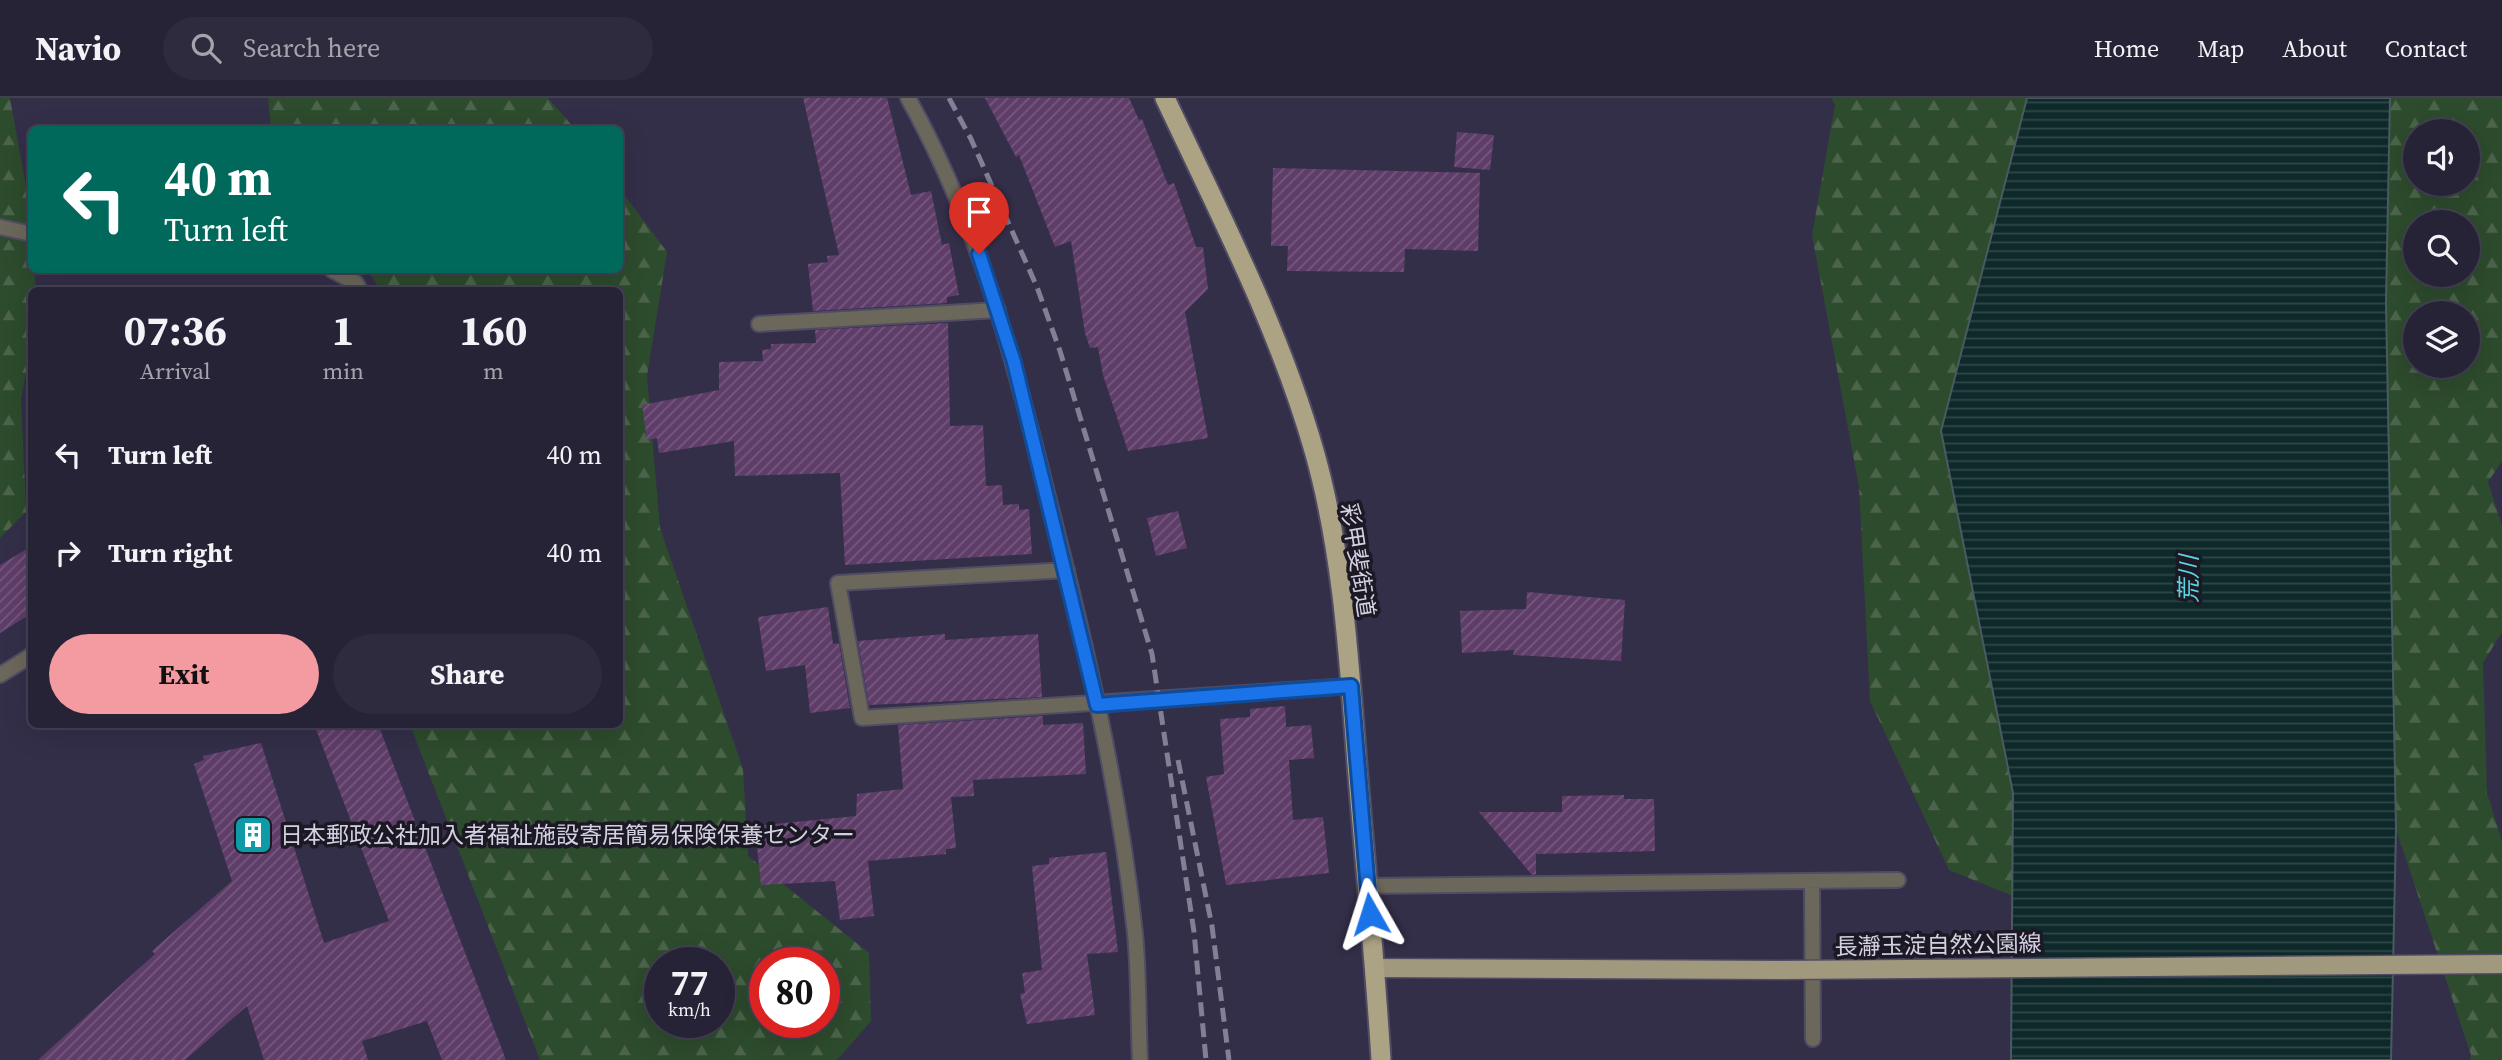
<!DOCTYPE html>
<meta charset="utf-8">
<style>
:root{--surface:#272337;--page:#2f2b3f;--text:#f1f3f6;--muted:#a4a4ad;--line:#434052;--accent:#f49aa1}
body{margin:0;font-family:"Source Serif 4","Noto Sans JP",serif;background:var(--page);color:var(--text);height:100vh;display:flex;flex-direction:column;font-size:26px;white-space:nowrap}
*{box-sizing:border-box;margin:0}
p{font-size:23px;color:var(--muted)}
.icon{flex:none;width:38px;height:38px;fill:none;stroke:currentColor;stroke-width:2;stroke-linecap:round;stroke-linejoin:round}
.map{position:relative;flex:1;overflow:hidden}
.details{position:absolute;left:28px;top:189px;width:595px;height:441px;display:flex;flex-direction:column;background:var(--surface);border-radius:10px;box-shadow:0 7px 28px #0002,0 0 0 2px var(--line)}
.details>*{flex:none}
.top-card{position:absolute;left:28px;top:28px;width:595px;height:147px;border-radius:10px;box-shadow:0 7px 28px #0002,0 0 0 2px var(--line);background:#00695c;color:#fff;overflow:hidden}
.buttons{position:absolute;left:2403px;top:21px;display:grid;gap:14px}
.buttons a{display:grid;place-items:center;width:77px;height:77px;border-radius:50%;background:var(--surface);box-shadow:0 7px 28px #0002,0 0 0 2px var(--line);font-size:35px}
.speed{position:absolute;left:644px;top:849px;display:flex;gap:14px;font-size:35px;font-weight:700;text-align:center}
.speed>*{display:grid;place-content:center;width:91px;height:91px;border-radius:50%;background:var(--surface);box-shadow:0 7px 28px #0002,0 0 0 2px var(--line);line-height:1}
.speed small{font-size:18px;font-weight:400}
.speed .limit{border:10px solid #d22;background:#fff;color:#111}
.pin{position:absolute;display:grid;place-items:center;width:60px;height:60px;color:#fff;margin:-72px -30px;border-radius:50% 50% 50% 0;rotate:-45deg;box-shadow:0 0 7px #0007}
.pin .icon{rotate:45deg}
.me{position:absolute;width:77px;margin:-38px;rotate:354deg;stroke-linejoin:round;filter:drop-shadow(0 0 5px #0008)}
.turn{display:flex;align-items:center;gap:24px;height:147px;padding:0 21px;font-size:32px}
.turn .icon{width:91px;height:91px;stroke-width:2.5}
.turn b{display:block;font-size:49px;line-height:60px}
.eta{display:flex;justify-content:space-evenly;align-items:center;height:119px;text-align:center}
.eta b{font-size:42px;font-weight:700;line-height:49px}
.action{display:flex;gap:14px;margin-top:auto;padding:14px 21px}
.action a{flex:1;height:80px;border-radius:42px;background:var(--accent);color:#111;font-size:28px;font-weight:700;line-height:80px;text-align:center}
.action a+a{background:var(--page);color:var(--text)}
ul{padding:0;list-style:none}
li{display:flex;align-items:center;gap:21px;height:98px;padding:0 21px}
li div{flex:1}
li b{display:block;font-size:26px}
li em{font-style:normal}
header{display:flex;align-items:center;gap:42px;box-sizing:border-box;height:98px;padding:0 35px;background:var(--surface);border-bottom:2px solid var(--line)}
header strong{font-size:33px}
nav{display:flex;gap:38px;margin-inline-start:auto;font-size:24px}
.search{width:490px;height:63px;background:var(--page);display:flex;align-items:center;gap:18px;box-sizing:border-box;padding:0 24px;border-radius:38px;color:var(--muted);font-size:26px}
.map>svg:first-child{display:block}
.forest{fill:url(#forest-firs);fill-rule:evenodd}
.water{fill:url(#water-rules);stroke:#495b61;stroke-width:2}
.building{fill:url(#building-hatch)}
.lines{fill:none;stroke-linecap:round;stroke-linejoin:round}
.service-casing{stroke:#504c64;stroke-width:18}
.minor-casing{stroke:#504c64;stroke-width:18}
.primary-casing{stroke:#504c64;stroke-width:21}
.trunk-casing{stroke:#504c64;stroke-width:23}
.service{stroke:#6b675a;stroke-width:14}
.minor{stroke:#6b675a;stroke-width:14}
.primary{stroke:#a1997e;stroke-width:18}
.trunk{stroke:#aca385;stroke-width:19}
.rail{stroke:#837f95;stroke-width:5;stroke-dasharray:14 7;stroke-linecap:butt}
.primary-bridge-casing{stroke:#504c64;stroke-width:21;stroke-linecap:butt}
.primary-bridge{stroke:#a1997e;stroke-width:18}
.route-casing{stroke:#114b97;stroke-width:18}
.route{stroke:#1a73e8;stroke-width:12}
.labels{text-anchor:middle;dominant-baseline:central;stroke-width:7;stroke-linejoin:round;paint-order:stroke}
.street-label{font-size:23px;fill:#d2d0e1;stroke:#1c1925}
.poi-label{font-size:23px;fill:#d2d0e1;stroke:#1c1925;text-anchor:start}
.water-label{font-size:24px;font-style:italic;fill:#57d7de;stroke:#1c1925}
</style>
<header>
<strong>Navio</strong>
<div class="search"><svg class="icon" aria-label="search" viewBox="0 0 24 24"><circle cx="10" cy="10" r="6"/><path d="M15 15l6 6"/></svg>Search here</div>
<nav><a>Home</a><a>Map</a><a>About</a><a>Contact</a></nav>
</header>
<div class="map">
<svg width="2502" height="962" viewBox="0 0 2502 962">
<defs>
<pattern id="forest-firs" width="22" height="20" patternUnits="userSpaceOnUse" patternTransform="scale(1.75)"><rect width="22" height="20" fill="#2d4b2d"/><path d="M5 1l3.5 6h-7zM16 11l3.5 6h-7z" fill="#4b644b"/></pattern>
<pattern id="water-rules" width="6" height="5" patternUnits="userSpaceOnUse" patternTransform="scale(1.75)"><rect width="6" height="5" fill="#0e292a"/><path d="M0 2.5h6" fill="none" stroke="#304749"/></pattern>
<pattern id="building-hatch" width="6" height="6" patternUnits="userSpaceOnUse" patternTransform="scale(1.75)"><rect width="6" height="6" fill="#5f3d69"/><path d="M-1 1l2-2M0 6l6-6M5 7l2-2" fill="none" stroke="#75587e"/></pattern>
</defs>
<rect width="100%" height="100%" fill="#342f49"/>
<path class="forest" d="M 0,0 L 10,0 L 31,116 L 32,172 L 34,172 L 36,192 L 32,192 L 31,247 L 21,301 L 26,414 L 0,440 Z
M 268,0 L 548,0 L 575,31 L 271,31 Z
M 1831,0 L 2027,0 L 1941,333 L 2013,695 L 2013,798 L 1949,772 L 1870,603 L 1859,389 L 1812,137 L 1835,7 Z
M 2388,0 L 2502,0 L 2502,363 L 2488,384 L 2502,428 L 2502,534 L 2483,565 L 2487,695 L 2502,743 L 2502,962 L 2470,962 L 2471,957 L 2396,731 L 2386,205 ZM 2415,33 L 2468,33 L 2468,86 L 2415,86 ZM 2415,124 L 2468,124 L 2468,177 L 2415,177 ZM 2415,215 L 2468,215 L 2468,268 L 2415,268 Z
M 620,91 L 667,154 L 647,278 L 660,430 L 743,671 L 748,758 L 869,855 L 871,923 L 837,962 L 540,962 L 410,627 L 620,626 L 620,192 L 381,192 L 367,172 L 620,172 ZM 660,864 L 719,864 L 719,924 L 660,924 ZM 765,864 L 824,864 L 824,924 L 765,924 Z"/>
<path class="water" d="M 2027,0 L 2390,0 L 2386,205 L 2396,731 L 2391,962 L 2011,962 L 2013,695 L 1941,333 Z"/>
<path class="building" d="M 803,0 L 887,0 L 911,97 L 931,93 L 942,147 L 949,145 L 959,197 L 947,199 L 947,205 L 813,213 L 808,166 L 828,164 L 827,158 L 839,157 Z
M 985,0 L 1129,0 L 1139,22 L 1142,21 L 1168,87 L 1174,85 L 1196,149 L 1203,149 L 1208,191 L 1185,214 L 1208,340 L 1128,353 L 1103,277 L 1098,249 L 1090,250 L 1085,235 L 1071,143 L 1055,149 L 1019,57 L 1016,59 Z
M 1457,34 L 1494,37 L 1490,72 L 1454,69 Z
M 1273,70 L 1480,75 L 1478,153 L 1405,151 L 1404,174 L 1287,173 L 1288,148 L 1271,148 Z
M 948,225 L 950,328 L 983,327 L 986,388 L 1002,387 L 1003,407 L 1019,406 L 1019,412 L 1029,411 L 1032,456 L 845,467 L 840,375 L 735,378 L 734,343 L 659,355 L 657,340 L 647,342 L 642,307 L 719,292 L 719,264 L 763,263 L 762,252 L 771,251 L 771,246 L 816,245 L 815,232 Z
M 1178,413 L 1187,450 L 1156,458 L 1147,420 Z
M 32,448 L 32,515 L 0,535 L 0,467 Z
M 1527,494 L 1625,502 L 1621,563 L 1513,557 L 1514,552 L 1462,555 L 1460,513 L 1526,511 Z
M 828,509 L 833,546 L 839,545 L 850,610 L 810,615 L 805,567 L 766,573 L 758,519 Z
M 945,536 L 945,542 L 1038,536 L 1042,599 L 869,607 L 858,543 Z
M 1285,608 L 1286,629 L 1311,627 L 1314,660 L 1289,662 L 1293,722 L 1323,719 L 1329,775 L 1226,787 L 1206,679 L 1224,676 L 1220,621 L 1250,619 L 1250,611 Z
M 1043,618 L 1043,627 L 1083,625 L 1086,676 L 973,682 L 974,698 L 951,699 L 956,750 L 946,751 L 946,756 L 868,763 L 874,818 L 840,822 L 835,783 L 761,787 L 755,728 L 856,718 L 857,696 L 903,691 L 898,627 Z
M 314,626 L 378,626 L 506,962 L 442,962 L 427,923 L 362,943 L 368,962 L 264,962 L 247,908 L 185,962 L 38,962 L 155,856 L 152,853 L 232,783 L 194,666 L 204,662 L 203,658 L 261,645 L 324,845 L 389,823 Z
M 1624,697 L 1624,701 L 1654,701 L 1655,753 L 1536,756 L 1536,776 L 1532,777 L 1479,714 L 1562,714 L 1562,698 Z
M 1106,754 L 1118,854 L 1087,856 L 1095,917 L 1027,926 L 1020,896 L 1025,895 L 1022,875 L 1042,872 L 1032,768 L 1049,766 L 1049,760 Z"/>
<g class="lines">
<defs>
<path id="service" d="M 759,226 L 998,212
M 1067,472 L 838,485 L 862,620 L 1351,588"/>
<path id="minor" d="M 908,0 C 978,125 1014,261 1048,399 C 1085,542 1119,687 1135,835 C 1139,877 1138,920 1140,962
M 0,129 L 32,136
M 332,172 L 356,185 L 360,192
M 0,577 L 32,557
M 1812,783 L 1813,941
M 1367,788 L 1898,782"/>
<path id="primary" d="M 1375,870 L 1783,872"/>
<path id="trunk" d="M 1165,0 C 1220,117 1280,232 1315,356 C 1343,456 1349,563 1357,666 C 1365,765 1375,863 1381,962"/>
</defs>
<use href="#service" class="service-casing"/>
<use href="#minor" class="minor-casing"/>
<use href="#primary" class="primary-casing"/>
<use href="#trunk" class="trunk-casing"/>
<use href="#service" class="service"/>
<use href="#minor" class="minor"/>
<use href="#primary" class="primary"/>
<use href="#trunk" class="trunk"/>
<path class="rail" d="M 949,0 L 971,41 L 1037,189 L 1060,253 L 1152,556 L 1194,834 L 1206,962
M 1178,662 L 1212,828 L 1229,962"/>
<defs>
<path id="primary-bridge" d="M 1783,872 L 2502,866"/>
</defs>
<use href="#primary-bridge" class="primary-bridge-casing"/>
<use href="#primary-bridge" class="primary-bridge"/>
</g>
<g class="lines">
<defs>
<path id="route" d="M 979,156 L 1014,264 L 1097,607 L 1351,588 L 1370,816"/>
</defs>
<use href="#route" class="route-casing"/>
<use href="#route" class="route"/>
</g>
<defs>
<symbol id="building-square" viewBox="-11 -11 22 22"><rect x="-9" y="-9" width="18" height="18" rx="4" fill="#0f9aa8" stroke="#1c1925"/><path d="M-4-6H4V6H1V3H-1V6H-4ZM-2.5-4.3h1.7v1.8h-1.7ZM.8-4.3h1.7v1.8H.8ZM-2.5-1h1.7V.8h-1.7ZM.8-1h1.7V.8H.8Z" fill="#fff"/></symbol>
</defs>
<g fill-rule="evenodd">
<use href="#building-square" x="231" y="715" width="44" height="44"/>
</g>
<g class="labels">
<g class="street-label">
<text transform="translate(1358 462) rotate(81)">彩甲斐街道</text>
<text transform="translate(1938 847) rotate(-1)">長瀞玉淀自然公園線</text>
</g>
<g class="poi-label">
<text x="280" y="737">日本郵政公社加入者福祉施設寄居簡易保険保養センター</text>
</g>
<g class="water-label">
<text transform="translate(2188 481) rotate(-90)">荒川</text>
</g>
</g>
</svg>
<div class="buttons">
<a><svg class="icon" aria-label="sound" viewBox="0 0 24 24"><path d="M4 9h4l5-4v14l-5-4H4zM17 9q2 3 0 6"/></svg></a>
<a><svg class="icon" aria-label="search" viewBox="0 0 24 24"><circle cx="10" cy="10" r="6"/><path d="M15 15l6 6"/></svg></a>
<a><svg class="icon" aria-label="layers" viewBox="0 0 24 24"><path d="M12 4l9 5-9 5-9-5zM3 14l9 5 9-5"/></svg></a>
</div>
<div class="speed"><div>77<small>km/h</small></div><div class="limit">80</div></div>
<div class="pin" style="left:979px;top:156px;background:#d93025"><svg class="icon" aria-label="arrive" viewBox="0 0 24 24"><path d="M6 21V4h12l-3 4 3 4H6"/></svg></div>
<svg class="me" style="left:1370px;top:816px" viewBox="-20 -20 40 40"><path d="M0-17L14 15 0 8-14 15z" fill="#1a73e8" stroke="#fff" stroke-width="4"/></svg>
<div class="top-card">
<div class="turn"><svg class="icon" aria-label="left" viewBox="0 0 24 24"><path d="M17 20v-9H6M10 6l-5 5 5 5"/></svg><div><b>40 m</b>Turn left</div></div>
</div>
<section class="details">
<div class="eta">
<div><b>07:36</b><p>Arrival</p></div>
<div><b>1</b><p>min</p></div>
<div><b>160</b><p>m</p></div>
</div>
<ul>
<li><svg class="icon" aria-label="left" viewBox="0 0 24 24"><path d="M17 20v-9H6M10 6l-5 5 5 5"/></svg><div><b>Turn left</b></div><em>40 m</em></li>
<li><svg class="icon" aria-label="right" viewBox="0 0 24 24"><path d="M7 20v-9h11M14 6l5 5-5 5"/></svg><div><b>Turn right</b></div><em>40 m</em></li>
</ul>
<div class="action"><a>Exit</a><a>Share</a></div>
</section>
</div>
